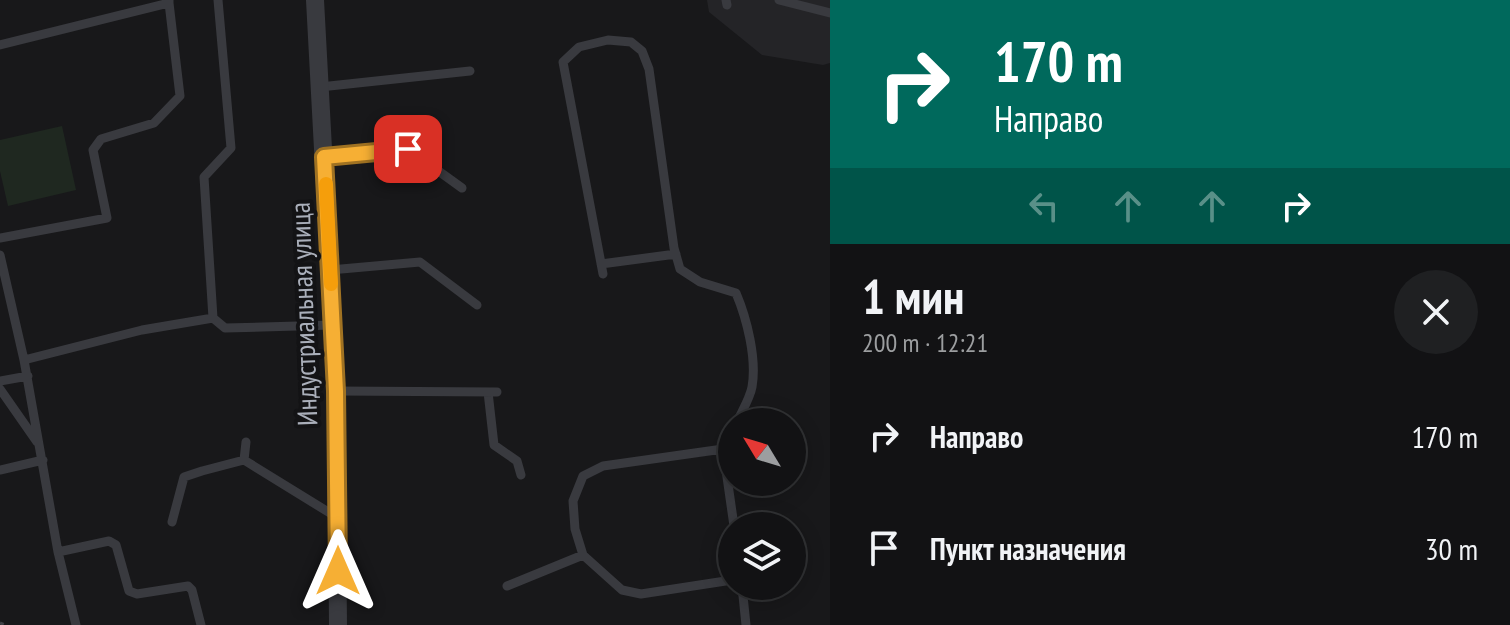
<!DOCTYPE html>
<html lang="ru">
<meta charset="utf-8">
<style>
:root{--surface:#121214;--page:#1f2022;--text:#f1f3f6;--muted:#9c9ea0;--line:#313234}
body{margin:0;font-family:"PT Sans Narrow",sans-serif;background:var(--page);color:var(--text);height:100vh;display:flex;flex-direction:column;font-size:30px;white-space:nowrap}
*{box-sizing:border-box;margin:0}
p{font-size:26px;color:var(--muted)}
.icon{flex:none;width:44px;height:44px;fill:none;stroke:currentColor;stroke-width:2;stroke-linecap:round;stroke-linejoin:round}
.map{position:relative;flex:1;overflow:hidden}
.details{display:flex;flex-direction:column;background:var(--surface);width:680px}
.details>*{flex:none}
.hud{background:#00695c;color:#fff;overflow:hidden}
.needle{width:52px;rotate:308deg}
.tools{position:absolute;left:718px;top:408px;display:grid;gap:16px}
.tools a{display:grid;place-items:center;width:88px;height:88px;border-radius:50%;background:var(--surface);box-shadow:0 4px 20px #0003,0 0 0 2px var(--line);font-size:40px}
.pin{position:absolute;display:grid;place-items:center;width:68px;height:68px;color:#fff;margin:-34px;border-radius:16px;box-shadow:0 4px 12px #0006}
.me{position:absolute;width:88px;margin:-44px;rotate:0deg;stroke-linejoin:round;filter:drop-shadow(0 0 6px #0008)}
.turn{display:flex;align-items:center;gap:28px;height:168px;padding:0 32px;font-size:36px}
.turn .icon{width:104px;height:104px;stroke-width:2.5}
.turn b{display:block;font-size:56px;line-height:68px}
.lanes{display:flex;align-items:center;height:76px;padding:0 32px;background:#0003;justify-content:center;gap:40px;direction:ltr}
.lanes .off{opacity:.35}
.round{display:grid;place-items:center;flex:none;width:84px;height:84px;border-radius:42px;background:var(--page)}
.summary{display:flex;align-items:center;justify-content:space-between;height:136px;padding:0 32px}
h1{font-size:48px;font-weight:600;line-height:60px}
ul{padding:0;list-style:none}
li{display:flex;align-items:center;gap:24px;height:112px;padding:0 32px}
li div{flex:1}
li b{display:block;font-size:30px}
li em{font-style:normal}
main{display:flex;flex:1;min-height:0}
.map>svg:first-child{display:block}
.built{fill:#242427}
.green{fill:#1f2820}
.lines{fill:none;stroke-linecap:round;stroke-linejoin:round}
.path{stroke:#3f4146;stroke-width:3;stroke-dasharray:4 6;stroke-linecap:butt}
.lane{stroke:#393a3f;stroke-width:9}
.street{stroke:#393a3f;stroke-width:18}
.route-casing{stroke:#a07222;stroke-width:20}
.route{stroke:#f6af34;stroke-width:14}
.slow{stroke:#f59e0b;stroke-width:14}
.labels{text-anchor:middle;dominant-baseline:central;stroke-width:8;stroke-linejoin:round;paint-order:stroke}
.street-label{font-size:28px;fill:#aaafba;stroke:#131315}
</style>
<main>
<div class="map">
<svg width="830" height="625" viewBox="0 0 830 625">
<rect width="100%" height="100%" fill="#18181a"/>
<path class="built" d="M 707,0 L 830,0 L 830,63 L 823,65 L 762,55 L 709,12 Z"/>
<path class="green" d="M 62,126 L 76,190 L 8,206 L 0,171 L 0,140 Z"/>
<g class="lines">
<path class="path" d="M 0,623 L 5,625"/>
<path class="lane" d="M 726,0 L 727,5
M 779,0 L 830,13
M 0,45 L 169,3 L 169,0
M 320,87 L 470,71
M 324,157 L 408,149 L 462,188
M 0,238 L 107,218 L 93,150 L 101,139 L 154,123 L 180,96 L 169,3
M 0,255 L 24,360 L 58,552 L 76,625
M 601,264 L 676,254
M 330,270 L 420,262 L 477,305
M 603,274 L 563,62 L 579,47 L 608,40 L 631,42 L 642,51 L 649,69 L 674,248 L 680,269 L 700,282 L 736,293 C 747,319 757,359 752,387 C 750,398 742,411 737,422
M 213,318 L 204,177 L 231,148 L 218,0
M 24,360 L 142,330 L 213,318 L 225,328 L 332,325
M 0,381 L 28,376
M 0,389 L 37,442
M 336,391 L 497,392
M 488,392 L 494,445 L 517,461 L 521,475
M 732,432 L 723,449 L 734,526
M 723,449 L 603,466 L 583,476 L 573,501 L 575,529 L 583,555 L 622,590 L 641,594 L 732,580
M 244,460 L 246,442
M 0,470 L 43,460
M 172,522 L 184,477 L 202,471 L 244,460 L 338,518
M 58,552 L 109,541 L 116,545 L 129,591 L 137,594 L 188,586 L 192,590 L 201,625
M 507,586 L 583,555
M 742,586 L 746,625"/>
<path class="street" d="M 315,0 L 336,391 L 338,625"/>
</g>
<g class="lines">
<defs>
<path id="route" d="M 338,571 L 336,391 L 324,157 L 408,149"/>
</defs>
<use href="#route" class="route-casing"/>
<use href="#route" class="route"/>
<path class="slow" d="M 326,184 L 331,284"/>
</g>
<g class="labels">
<g class="street-label">
<text transform="translate(303 314) rotate(-92)">Индустриальная улица</text>
</g>
</g>
</svg>
<div class="tools">
<a><svg class="needle" viewBox="-14 -14 28 28"><path d="M0-13l5 13h-10z" fill="#e53935"/><path d="M0 13l5-13h-10z" fill="#9c9ea0"/></svg></a>
<a><svg class="icon" aria-label="layers" viewBox="0 0 24 24"><path d="M12 4l9 5-9 5-9-5zM3 14l9 5 9-5"/></svg></a>
</div>
<div class="pin" style="left:408px;top:149px;background:#d93025"><svg class="icon" aria-label="arrive" viewBox="0 0 24 24"><path d="M6 21V4h12l-3 4 3 4H6"/></svg></div>
<svg class="me" style="left:338px;top:571px" viewBox="-20 -20 40 40"><path d="M0-17L14 15 0 8-14 15z" fill="#f6af34" stroke="#fff" stroke-width="4"/></svg>
</div>
<section class="details">
<div class="hud">
<div class="turn"><svg class="icon" aria-label="right" viewBox="0 0 24 24"><path d="M7 20v-9h11M14 6l5 5-5 5"/></svg><div><b>170 m</b>Направо</div></div>
<div class="lanes"><svg class="icon off" aria-label="left" viewBox="0 0 24 24"><path d="M17 20v-9H6M10 6l-5 5 5 5"/></svg><svg class="icon off" aria-label="ahead" viewBox="0 0 24 24"><path d="M12 20V5M6 11l6-6 6 6"/></svg><svg class="icon off" aria-label="ahead" viewBox="0 0 24 24"><path d="M12 20V5M6 11l6-6 6 6"/></svg><svg class="icon" aria-label="right" viewBox="0 0 24 24"><path d="M7 20v-9h11M14 6l5 5-5 5"/></svg></div>
</div>
<div class="summary"><div><h1>1 мин</h1><p>200 m · 12:21</p></div><a class="round"><svg class="icon" aria-label="close" viewBox="0 0 24 24"><path d="M6 6l12 12M18 6L6 18"/></svg></a></div>
<ul>
<li><svg class="icon" aria-label="right" viewBox="0 0 24 24"><path d="M7 20v-9h11M14 6l5 5-5 5"/></svg><div><b>Направо</b></div><em>170 m</em></li>
<li><svg class="icon" aria-label="arrive" viewBox="0 0 24 24"><path d="M6 21V4h12l-3 4 3 4H6"/></svg><div><b>Пункт назначения</b></div><em>30 m</em></li>
</ul>
</section>
</main>
